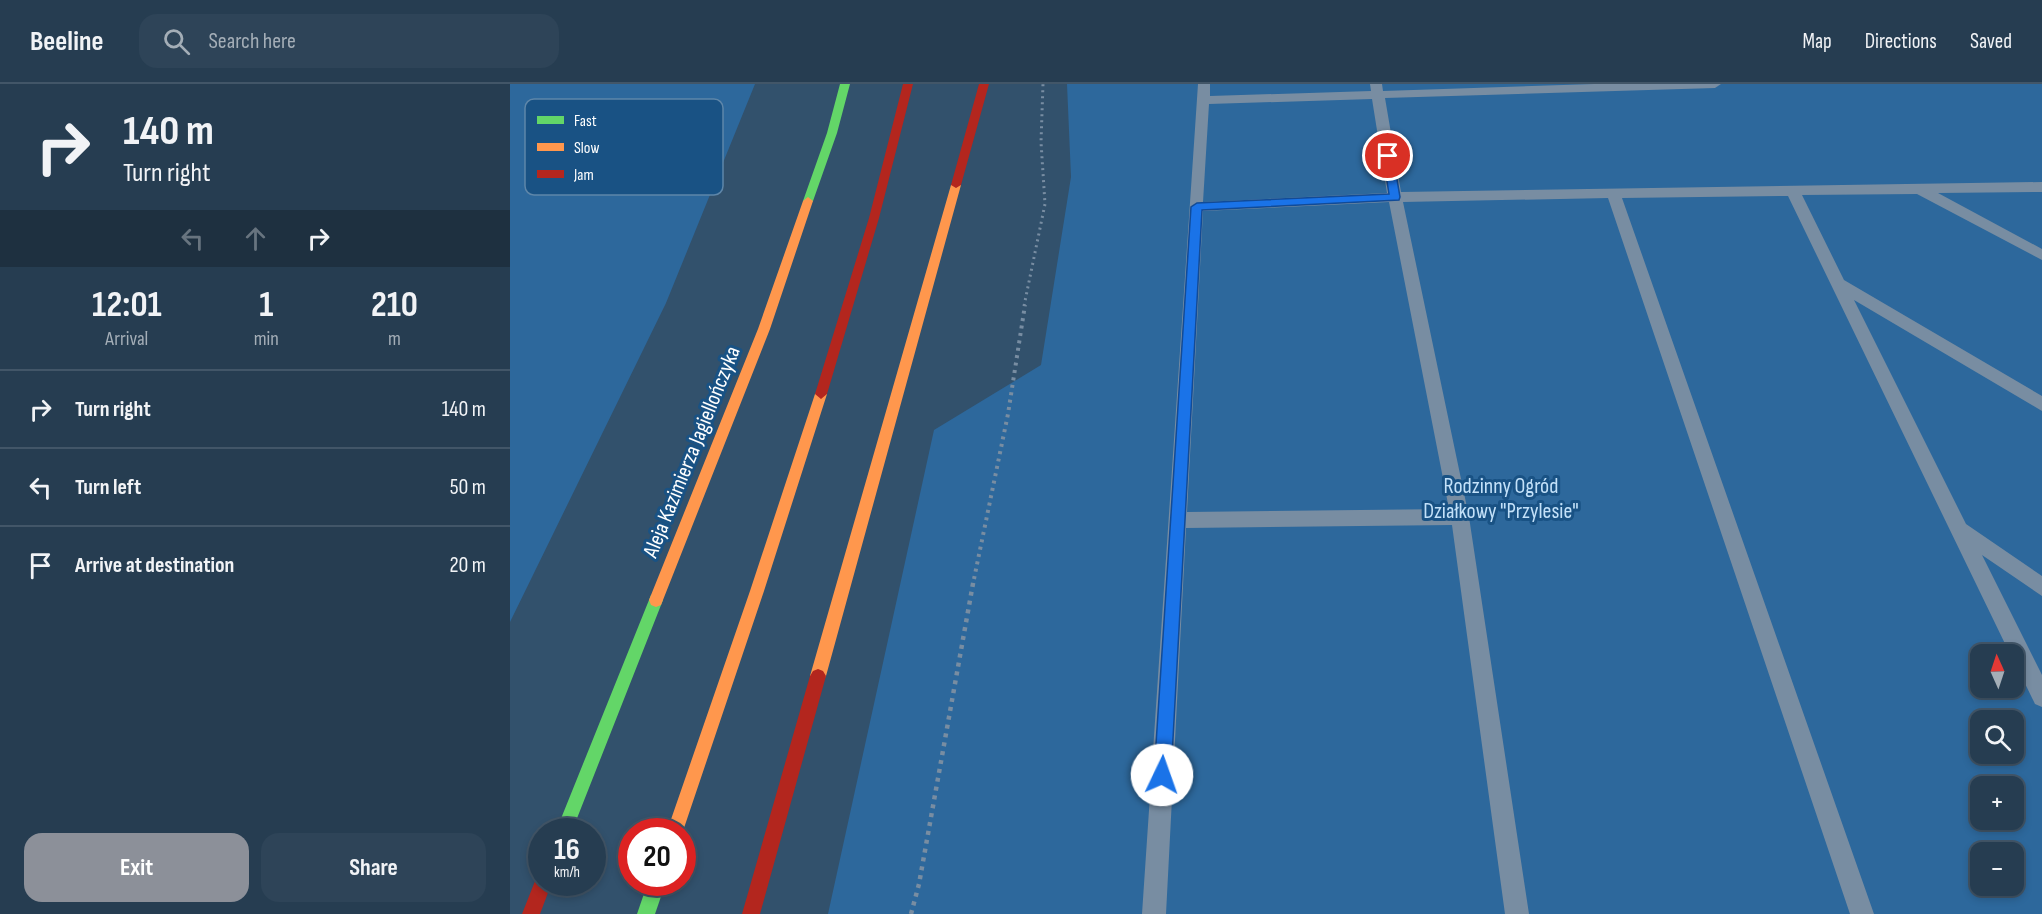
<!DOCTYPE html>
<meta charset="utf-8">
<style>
:root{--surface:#263d51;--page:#2e4458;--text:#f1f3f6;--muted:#a4aeb7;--line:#425668;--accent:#8c9099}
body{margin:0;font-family:"Sofia Sans Condensed",sans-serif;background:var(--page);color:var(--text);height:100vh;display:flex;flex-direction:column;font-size:22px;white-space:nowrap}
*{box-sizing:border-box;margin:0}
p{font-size:20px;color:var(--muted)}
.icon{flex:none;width:33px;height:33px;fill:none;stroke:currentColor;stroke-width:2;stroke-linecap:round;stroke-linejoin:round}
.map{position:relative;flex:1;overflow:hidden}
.details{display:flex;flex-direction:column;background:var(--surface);width:510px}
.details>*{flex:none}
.guide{background:#263d51;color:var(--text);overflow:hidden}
.needle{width:39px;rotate:357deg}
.fabs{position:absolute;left:1460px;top:560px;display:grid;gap:12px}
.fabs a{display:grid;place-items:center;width:54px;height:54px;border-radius:12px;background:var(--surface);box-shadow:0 3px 9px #0003,0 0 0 2px var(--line);font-size:30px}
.speed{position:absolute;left:18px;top:734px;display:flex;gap:12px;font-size:30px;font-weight:700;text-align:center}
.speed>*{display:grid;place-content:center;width:78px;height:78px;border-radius:50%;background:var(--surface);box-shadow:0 3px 9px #0003,0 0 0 2px var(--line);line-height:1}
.speed small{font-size:15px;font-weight:400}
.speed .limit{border:9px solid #d22;background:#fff;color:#111}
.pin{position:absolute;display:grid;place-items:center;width:51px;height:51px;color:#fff;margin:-26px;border:3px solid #fff;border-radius:50%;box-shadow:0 2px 6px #0007}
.me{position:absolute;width:66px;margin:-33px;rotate:3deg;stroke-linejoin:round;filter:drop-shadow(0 0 4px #0008)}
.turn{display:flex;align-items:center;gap:21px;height:126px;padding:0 24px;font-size:27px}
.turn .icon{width:78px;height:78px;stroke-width:2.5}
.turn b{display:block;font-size:42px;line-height:51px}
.lanes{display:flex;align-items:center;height:57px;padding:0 24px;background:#0003;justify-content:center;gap:30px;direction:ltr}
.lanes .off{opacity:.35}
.eta{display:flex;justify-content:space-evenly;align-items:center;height:102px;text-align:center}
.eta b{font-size:36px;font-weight:700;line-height:42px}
.action{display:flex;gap:12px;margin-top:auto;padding:12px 24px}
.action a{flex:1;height:69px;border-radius:18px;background:var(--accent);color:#fff;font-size:24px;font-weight:700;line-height:69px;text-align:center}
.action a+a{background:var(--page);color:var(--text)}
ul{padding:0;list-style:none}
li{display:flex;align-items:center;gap:18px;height:78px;padding:0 24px;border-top:2px solid var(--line)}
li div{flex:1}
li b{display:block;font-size:22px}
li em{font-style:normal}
header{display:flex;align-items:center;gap:36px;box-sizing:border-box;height:84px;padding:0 30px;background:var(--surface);border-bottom:2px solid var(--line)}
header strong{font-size:28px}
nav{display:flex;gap:33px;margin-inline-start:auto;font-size:21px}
.search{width:420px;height:54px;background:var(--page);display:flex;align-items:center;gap:15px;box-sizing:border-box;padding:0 21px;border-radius:18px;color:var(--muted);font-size:22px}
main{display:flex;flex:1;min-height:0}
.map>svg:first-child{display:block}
.green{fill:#2d689c;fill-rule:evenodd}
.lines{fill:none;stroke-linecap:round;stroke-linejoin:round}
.path-far2{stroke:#788da2;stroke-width:3;stroke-dasharray:2 4;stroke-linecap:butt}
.path-far1{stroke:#788da2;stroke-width:4;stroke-dasharray:3 4.5;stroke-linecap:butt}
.path{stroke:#788da2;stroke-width:4.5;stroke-dasharray:4 5;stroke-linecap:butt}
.lane{fill:#788da2;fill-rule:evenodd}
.fast{fill:#63d668;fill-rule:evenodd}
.slow{fill:#ff974d;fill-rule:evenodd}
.jam{fill:#b3261e;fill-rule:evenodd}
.route{fill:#1a73e8;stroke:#114b97;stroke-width:1.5}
.labels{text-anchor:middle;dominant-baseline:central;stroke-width:6;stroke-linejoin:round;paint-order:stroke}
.street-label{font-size:22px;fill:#fff;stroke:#195284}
.park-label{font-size:22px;fill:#c3e1f9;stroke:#195284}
.key{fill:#195284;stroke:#5e86a9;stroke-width:1.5}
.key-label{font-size:16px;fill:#fff}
</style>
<header>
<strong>Beeline</strong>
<div class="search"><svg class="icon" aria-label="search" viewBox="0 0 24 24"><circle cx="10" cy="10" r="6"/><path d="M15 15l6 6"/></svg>Search here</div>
<nav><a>Map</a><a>Directions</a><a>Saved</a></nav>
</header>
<main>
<section class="details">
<div class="guide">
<div class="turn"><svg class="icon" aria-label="right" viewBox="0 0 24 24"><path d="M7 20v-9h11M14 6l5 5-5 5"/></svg><div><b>140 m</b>Turn right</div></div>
<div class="lanes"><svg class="icon off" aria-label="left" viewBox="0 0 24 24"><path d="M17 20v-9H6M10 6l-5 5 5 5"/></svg><svg class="icon off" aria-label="ahead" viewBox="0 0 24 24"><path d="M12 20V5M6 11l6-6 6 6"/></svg><svg class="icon" aria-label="right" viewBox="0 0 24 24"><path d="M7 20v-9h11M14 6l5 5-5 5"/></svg></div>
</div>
<div class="eta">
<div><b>12:01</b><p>Arrival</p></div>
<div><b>1</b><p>min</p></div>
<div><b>210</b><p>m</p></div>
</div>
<ul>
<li><svg class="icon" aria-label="right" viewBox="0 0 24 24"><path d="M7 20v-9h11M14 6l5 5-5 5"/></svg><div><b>Turn right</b></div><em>140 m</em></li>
<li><svg class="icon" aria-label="left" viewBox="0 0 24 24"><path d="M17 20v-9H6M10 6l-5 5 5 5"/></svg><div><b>Turn left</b></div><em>50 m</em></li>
<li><svg class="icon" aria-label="arrive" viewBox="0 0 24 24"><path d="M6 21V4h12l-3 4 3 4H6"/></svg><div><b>Arrive at destination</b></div><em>20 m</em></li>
</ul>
<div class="action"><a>Exit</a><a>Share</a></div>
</section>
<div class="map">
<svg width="1532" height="830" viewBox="0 0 1532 830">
<rect width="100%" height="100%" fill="#32516c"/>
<path class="green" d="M 0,0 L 245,0 L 156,219 L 0,538 Z
M 557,0 L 1532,0 L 1532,830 L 318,830 L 424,346 L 531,281 L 561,93 ZM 1470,570 L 1503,570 L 1503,603 L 1470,603 ZM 1470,636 L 1503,636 L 1503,669 L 1470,669 ZM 1470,702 L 1503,702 L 1503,735 L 1470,735 ZM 1470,768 L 1503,768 L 1503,801 L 1470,801 Z"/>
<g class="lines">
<path class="path-far2" d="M 514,222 L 535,120 L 531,58 L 533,0"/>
<path class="path-far1" d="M 464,495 L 498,330 L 515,221"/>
<path class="path" d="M 401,830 L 409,800 L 464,494"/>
<path class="lane" d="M 688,0 L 700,0 L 700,12 L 861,7 L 860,0 L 872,0 L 873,7 L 1084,0 L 1211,0 L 1205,4 L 875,14 L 891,108 L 1532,98 L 1532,108 L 1428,109 L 1532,165 L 1532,176 L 1407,110 L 1292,111 L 1334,196 L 1532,312 L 1532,327 L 1344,216 L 1456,440 L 1532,492 L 1532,512 L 1472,471 L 1532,591 L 1532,623 L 1525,620 L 1503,575 L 1503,570 L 1500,570 L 1278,112 L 1112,114 L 1364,830 L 1340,830 L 1098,114 L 893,118 L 959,433 L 1019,830 L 995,830 L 942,441 L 676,444 L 656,830 L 632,830 ZM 862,15 L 877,109 L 693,118 L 699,20 ZM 879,118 L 939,425 L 677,428 L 693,127 Z"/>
<path class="fast" d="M 330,0 L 340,0 L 327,49 L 303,117 L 298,121 L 294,119 L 293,117 L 317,49 Z
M 146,509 L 151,511 L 153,516 L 62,747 L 46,747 L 139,516 L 141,511 Z
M 138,798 L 156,798 L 145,830 L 127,830 Z"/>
<path class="slow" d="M 446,98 L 451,101 L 316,592 L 313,597 L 308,599 L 303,597 L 300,592 L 441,101 Z
M 298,113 L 303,117 L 260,245 L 153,516 L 151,521 L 146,523 L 141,521 L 139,516 L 248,245 L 293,117 Z
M 311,305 L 317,310 L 254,507 L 173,747 L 172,749 L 172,747 L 157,747 L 240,507 L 305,310 Z"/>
<path class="jam" d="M 393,0 L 403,0 L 369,134 L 317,310 L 311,315 L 305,310 L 359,134 Z
M 469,0 L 479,0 L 451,101 L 446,104 L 441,101 Z
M 308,585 L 313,587 L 316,592 L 250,830 L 232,830 L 300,592 L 303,587 Z
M 32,790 L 32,798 L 42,798 L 30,830 L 12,830 L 27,792 Z"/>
</g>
<path class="route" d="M 878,68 L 883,72 L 890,113 L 889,116 L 692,126 L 661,691 L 658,697 L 652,699 L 647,697 L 644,691 L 681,123 L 687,119 L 879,110 L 873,72 Z"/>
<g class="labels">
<g class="street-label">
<text transform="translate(182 368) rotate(-68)">Aleja Kazimierza Jagiellończyka</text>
</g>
<g class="park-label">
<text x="991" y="402">Rodzinny Ogród<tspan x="991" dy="25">Działkowy "Przylesie"</tspan></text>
</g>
</g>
<rect x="15" y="15" width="198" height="96" rx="9" class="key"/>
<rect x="27" y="32" width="27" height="8" fill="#63d668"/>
<rect x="27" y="59" width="27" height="8" fill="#ff974d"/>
<rect x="27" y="86" width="27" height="8" fill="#b3261e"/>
<g class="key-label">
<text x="64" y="42">Fast</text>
<text x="64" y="69">Slow</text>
<text x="64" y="96">Jam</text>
</g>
</svg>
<div class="fabs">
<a><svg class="needle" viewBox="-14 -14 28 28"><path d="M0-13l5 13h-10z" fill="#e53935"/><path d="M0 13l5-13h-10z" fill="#a4aeb7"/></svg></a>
<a><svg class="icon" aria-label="search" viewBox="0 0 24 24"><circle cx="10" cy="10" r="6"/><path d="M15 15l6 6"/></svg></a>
<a>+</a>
<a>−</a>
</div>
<div class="speed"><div>16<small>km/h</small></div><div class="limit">20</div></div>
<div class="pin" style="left:878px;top:72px;background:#d93025"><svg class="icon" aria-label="arrive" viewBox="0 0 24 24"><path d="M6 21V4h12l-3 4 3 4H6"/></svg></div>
<svg class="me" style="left:652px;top:691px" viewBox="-20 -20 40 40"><circle r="19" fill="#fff"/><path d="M0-13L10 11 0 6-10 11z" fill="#1a73e8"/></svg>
</div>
</main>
